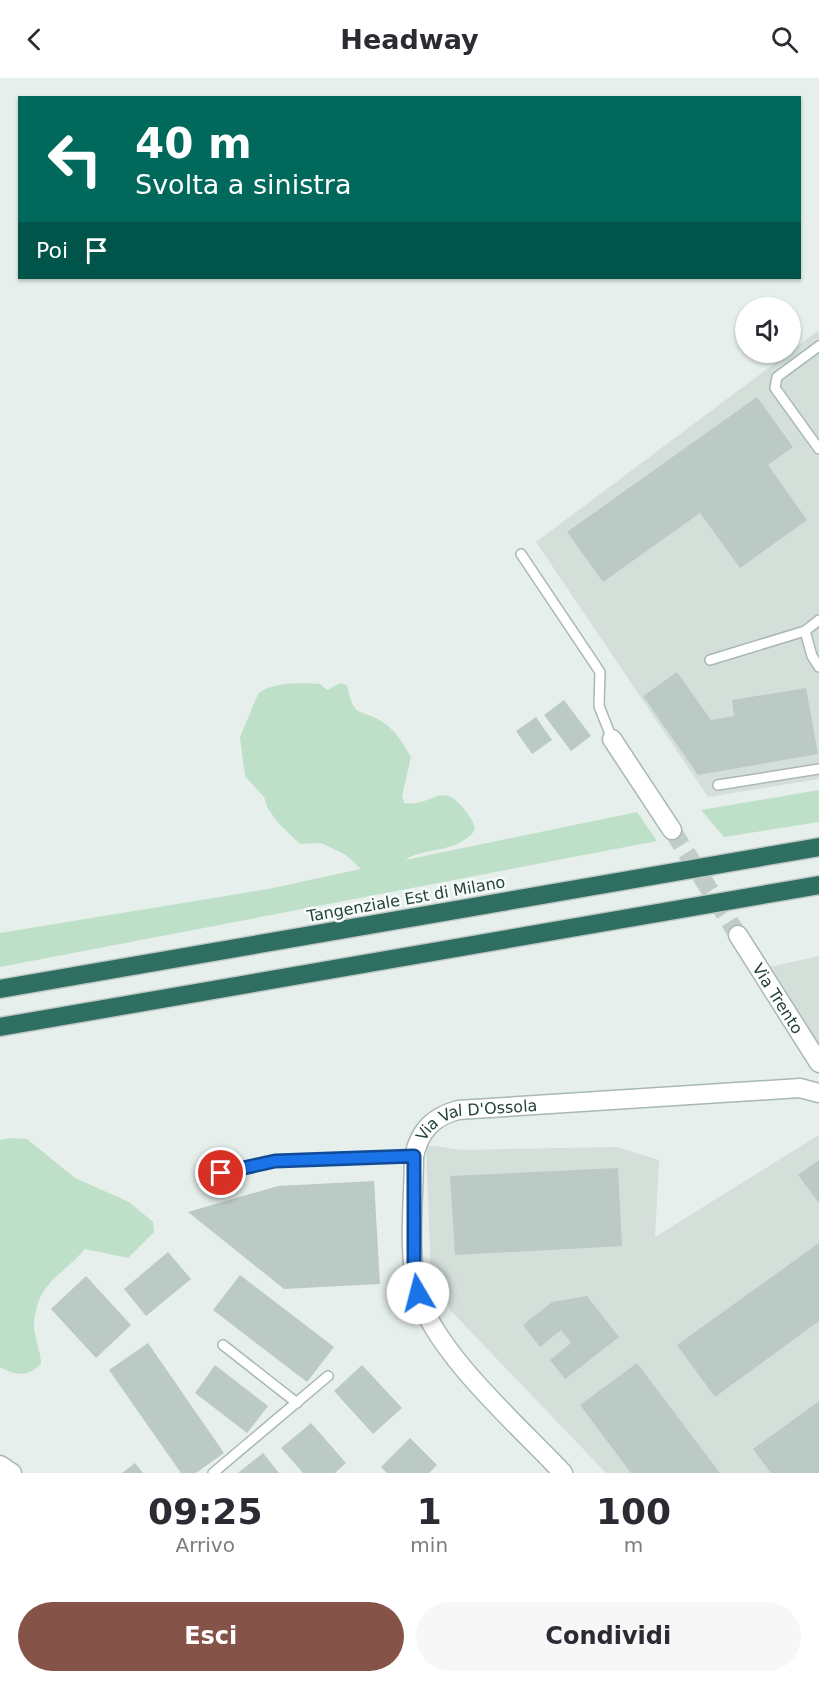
<!DOCTYPE html>
<html lang="it">
<style>
:root{--surface:#fff;--page:#f7f7f7;--text:#2b2b33;--muted:#7c7c81;--accent:#855347}
body{margin:0;font-family:"DejaVu Sans",sans-serif;background:var(--page);color:var(--text);height:100vh;display:flex;flex-direction:column;font-size:22px;white-space:nowrap}
*{box-sizing:border-box;margin:0}
p{font-size:20px;color:var(--muted)}
.icon{flex:none;width:33px;height:33px;fill:none;stroke:currentColor;stroke-width:2;stroke-linecap:round;stroke-linejoin:round}
.map{position:relative;height:1395px;overflow:hidden}
.drawer{display:flex;flex-direction:column;background:var(--surface);flex:1}
.drawer>*{flex:none}
.guide{position:absolute;left:18px;top:18px;width:783px;height:183px;border-radius:0px;box-shadow:0 2px 4px #0004;background:#00695c;color:#fff;overflow:hidden}
.tools{position:absolute;left:735px;top:219px;display:grid;gap:12px}
.tools a{display:grid;place-items:center;width:66px;height:66px;border-radius:50%;background:var(--surface);box-shadow:0 2px 4px #0004;font-size:30px}
.pin{position:absolute;display:grid;place-items:center;width:51px;height:51px;color:#fff;margin:-26px;border:3px solid #fff;border-radius:50%;box-shadow:0 2px 6px #0007}
.me{position:absolute;width:66px;margin:-33px;rotate:352deg;stroke-linejoin:round;filter:drop-shadow(0 0 4px #0008)}
.turn{display:flex;align-items:center;gap:21px;height:126px;padding:0 18px;font-size:27px}
.turn .icon{width:78px;height:78px;stroke-width:2.5}
.turn b{display:block;font-size:42px;line-height:51px}
.then{display:flex;align-items:center;height:57px;padding:0 18px;background:#0003;gap:12px;font-size:22px}
.eta{display:flex;justify-content:space-evenly;align-items:center;height:102px;text-align:center}
.eta b{font-size:36px;font-weight:700;line-height:42px}
.action{display:flex;gap:12px;margin-top:auto;padding:12px 18px}
.action a{flex:1;height:69px;border-radius:36px;background:var(--accent);color:#fff;font-size:24px;font-weight:700;line-height:69px;text-align:center}
.action a+a{background:var(--page);color:var(--text)}
header{display:flex;justify-content:space-between;align-items:center;height:78px;padding:0 18px;background:var(--surface);font-size:27px;font-weight:700}
.map>svg:first-child{display:block}
.built{fill:#d4dfda}
.green{fill:#bfe0c8}
.building{fill:#bbcac4}
.lines{fill:none;stroke-linecap:round;stroke-linejoin:round}
.minor-tunnel{stroke:#bfccc8;stroke-width:18;stroke-dasharray:18 9;stroke-linecap:butt}
.service-casing{stroke:#a8b8b2;stroke-width:12}
.minor-casing{stroke:#a8b8b2;stroke-width:21}
.motorway-casing{stroke:#c2cac8;stroke-width:21}
.service{stroke:#fff;stroke-width:9}
.minor{stroke:#fff;stroke-width:18}
.motorway{stroke:#2f6f62;stroke-width:18}
.route-casing{stroke:#114b97;stroke-width:15}
.route{stroke:#1a73e8;stroke-width:10}
.labels{text-anchor:middle;dominant-baseline:central;stroke-width:5;stroke-linejoin:round;paint-order:stroke}
.street-label{font-size:16px;fill:#24423a;stroke:#f7fbf9}
</style>
<header><svg class="icon" aria-label="back" viewBox="0 0 24 24"><path d="M15 5l-7 7 7 7"/></svg>Headway<svg class="icon" aria-label="search" viewBox="0 0 24 24"><circle cx="10" cy="10" r="6"/><path d="M15 15l6 6"/></svg></header>
<div class="map">
<svg width="819" height="1395" viewBox="0 0 819 1395">
<rect width="100%" height="100%" fill="#e6efeb"/>
<path class="built" d="M 819,252 L 819,701 L 708,719 L 536,464 Z
M 819,878 L 819,969 L 769,889 Z
M 819,1057 L 819,1395 L 606,1395 L 451,1233 L 431,1197 L 426,1067 L 463,1072 L 617,1069 L 659,1082 L 655,1159 Z"/>
<path class="green" d="M 306,605 L 320,606 L 327,612 L 340,605 L 347,607 C 355,644 359,628 384,645 C 396,653 404,667 411,679 L 402,718 L 404,725 C 431,730 441,701 464,731 C 469,738 474,743 475,752 C 457,776 427,768 405,782 L 637,734 L 657,763 L 0,889 L 0,855 L 268,811 L 361,791 L 346,777 L 321,765 L 300,766 L 280,747 L 268,731 L 264,719 L 245,698 L 240,659 L 258,616 C 270,605 291,606 306,605 Z
M 819,712 L 819,744 L 724,759 L 701,732 Z
M 11,1060 L 27,1061 L 75,1100 L 129,1124 L 153,1144 L 154,1154 L 128,1180 L 85,1171 C 60,1200 38,1203 34,1245 C 33,1256 41,1273 41,1286 C 29,1299 14,1298 0,1289 L 0,1062 Z"/>
<path class="building" d="M 757,319 L 793,369 L 768,387 L 807,442 L 740,490 L 700,435 L 603,504 L 567,454 Z
M 677,594 L 711,642 L 734,638 L 732,622 L 806,610 L 818,676 L 698,697 L 643,618 Z
M 564,622 L 591,658 L 571,673 L 544,637 Z
M 536,639 L 552,662 L 532,676 L 516,653 Z
M 819,1082 L 819,1125 L 798,1097 Z
M 618,1090 L 622,1168 L 455,1177 L 450,1098 Z
M 374,1103 L 380,1206 L 284,1211 L 188,1134 L 278,1108 Z
M 819,1165 L 819,1243 L 715,1319 L 677,1267 Z
M 168,1174 L 191,1201 L 146,1238 L 124,1211 Z
M 240,1197 L 334,1269 L 307,1304 L 213,1232 Z
M 86,1198 L 131,1247 L 96,1280 L 51,1231 Z
M 587,1218 L 619,1259 L 565,1301 L 550,1282 L 571,1265 L 561,1252 L 540,1269 L 523,1247 L 552,1224 Z
M 148,1265 L 224,1375 L 196,1395 L 181,1395 L 109,1292 Z
M 637,1285 L 720,1395 L 631,1395 L 580,1327 Z
M 215,1287 L 268,1328 L 247,1355 L 195,1315 Z
M 362,1287 L 402,1330 L 373,1356 L 334,1313 Z
M 819,1323 L 819,1395 L 771,1395 L 753,1371 Z
M 311,1345 L 346,1385 L 335,1395 L 303,1395 L 281,1370 Z
M 410,1360 L 437,1387 L 429,1395 L 387,1395 L 381,1389 Z
M 263,1375 L 279,1395 L 238,1395 Z
M 135,1385 L 143,1395 L 122,1395 Z"/>
<g class="lines">
<path class="minor-tunnel" d="M 672,752 L 738,857"/>
<defs>
<path id="service" d="M 819,268 L 777,299 L 775,310 L 819,371
M 521,476 L 600,594 L 599,628 L 612,661
M 805,553 L 812,578 L 819,589
M 710,582 L 805,553 L 819,542
M 718,707 L 819,691
M 203,1100 L 275,1083 L 414,1078
M 223,1267 L 297,1325
M 213,1395 L 328,1298"/>
<g id="minor">
<path d="M 612,661 L 672,752"/>
<path id="s1" d="M 738,857 L 819,985"/>
<path d="M 0,1387 L 12,1395"/>
<path id="s2" d="M 563,1395 C 519,1348 435,1275 418,1215 C 407,1175 414,1120 414,1078 C 420,1052 433,1039 458,1032 L 800,1010 L 819,1015"/>
</g>
<path id="motorway" d="M 0,911 L 819,769
M 0,949 L 819,807"/>
</defs>
<use href="#service" class="service-casing"/>
<use href="#minor" class="minor-casing"/>
<use href="#motorway" class="motorway-casing"/>
<use href="#service" class="service"/>
<use href="#minor" class="minor"/>
<use href="#motorway" class="motorway"/>
</g>
<g class="lines">
<defs>
<path id="route" d="M 221,1095 L 275,1083 L 414,1078 L 414,1190 L 418,1215"/>
</defs>
<use href="#route" class="route-casing"/>
<use href="#route" class="route"/>
</g>
<g class="labels">
<g class="street-label">
<text transform="translate(406 821) rotate(-10)">Tangenziale Est di Milano</text>
<text stroke="none"><textPath href="#s1" startOffset="75">Via Trento</textPath></text>
<text stroke="none"><textPath href="#s2" startOffset="453">Via Val D'Ossola</textPath></text>
</g>
</g>
</svg>
<div class="tools">
<a><svg class="icon" aria-label="sound" viewBox="0 0 24 24"><path d="M4 9h4l5-4v14l-5-4H4zM17 9q2 3 0 6"/></svg></a>
</div>
<div class="pin" style="left:221px;top:1095px;background:#d93025"><svg class="icon" aria-label="arrive" viewBox="0 0 24 24"><path d="M6 21V4h12l-3 4 3 4H6"/></svg></div>
<svg class="me" style="left:418px;top:1215px" viewBox="-20 -20 40 40"><circle r="19" fill="#fff"/><path d="M0-13L10 11 0 6-10 11z" fill="#1a73e8"/></svg>
<div class="guide">
<div class="turn"><svg class="icon" aria-label="left" viewBox="0 0 24 24"><path d="M17 20v-9H6M10 6l-5 5 5 5"/></svg><div><b>40 m</b>Svolta a sinistra</div></div>
<div class="then">Poi<svg class="icon" aria-label="arrive" viewBox="0 0 24 24"><path d="M6 21V4h12l-3 4 3 4H6"/></svg></div>
</div>
</div>
<section class="drawer">
<div class="eta">
<div><b>09:25</b><p>Arrivo</p></div>
<div><b>1</b><p>min</p></div>
<div><b>100</b><p>m</p></div>
</div>
<div class="action"><a>Esci</a><a>Condividi</a></div>
</section>
